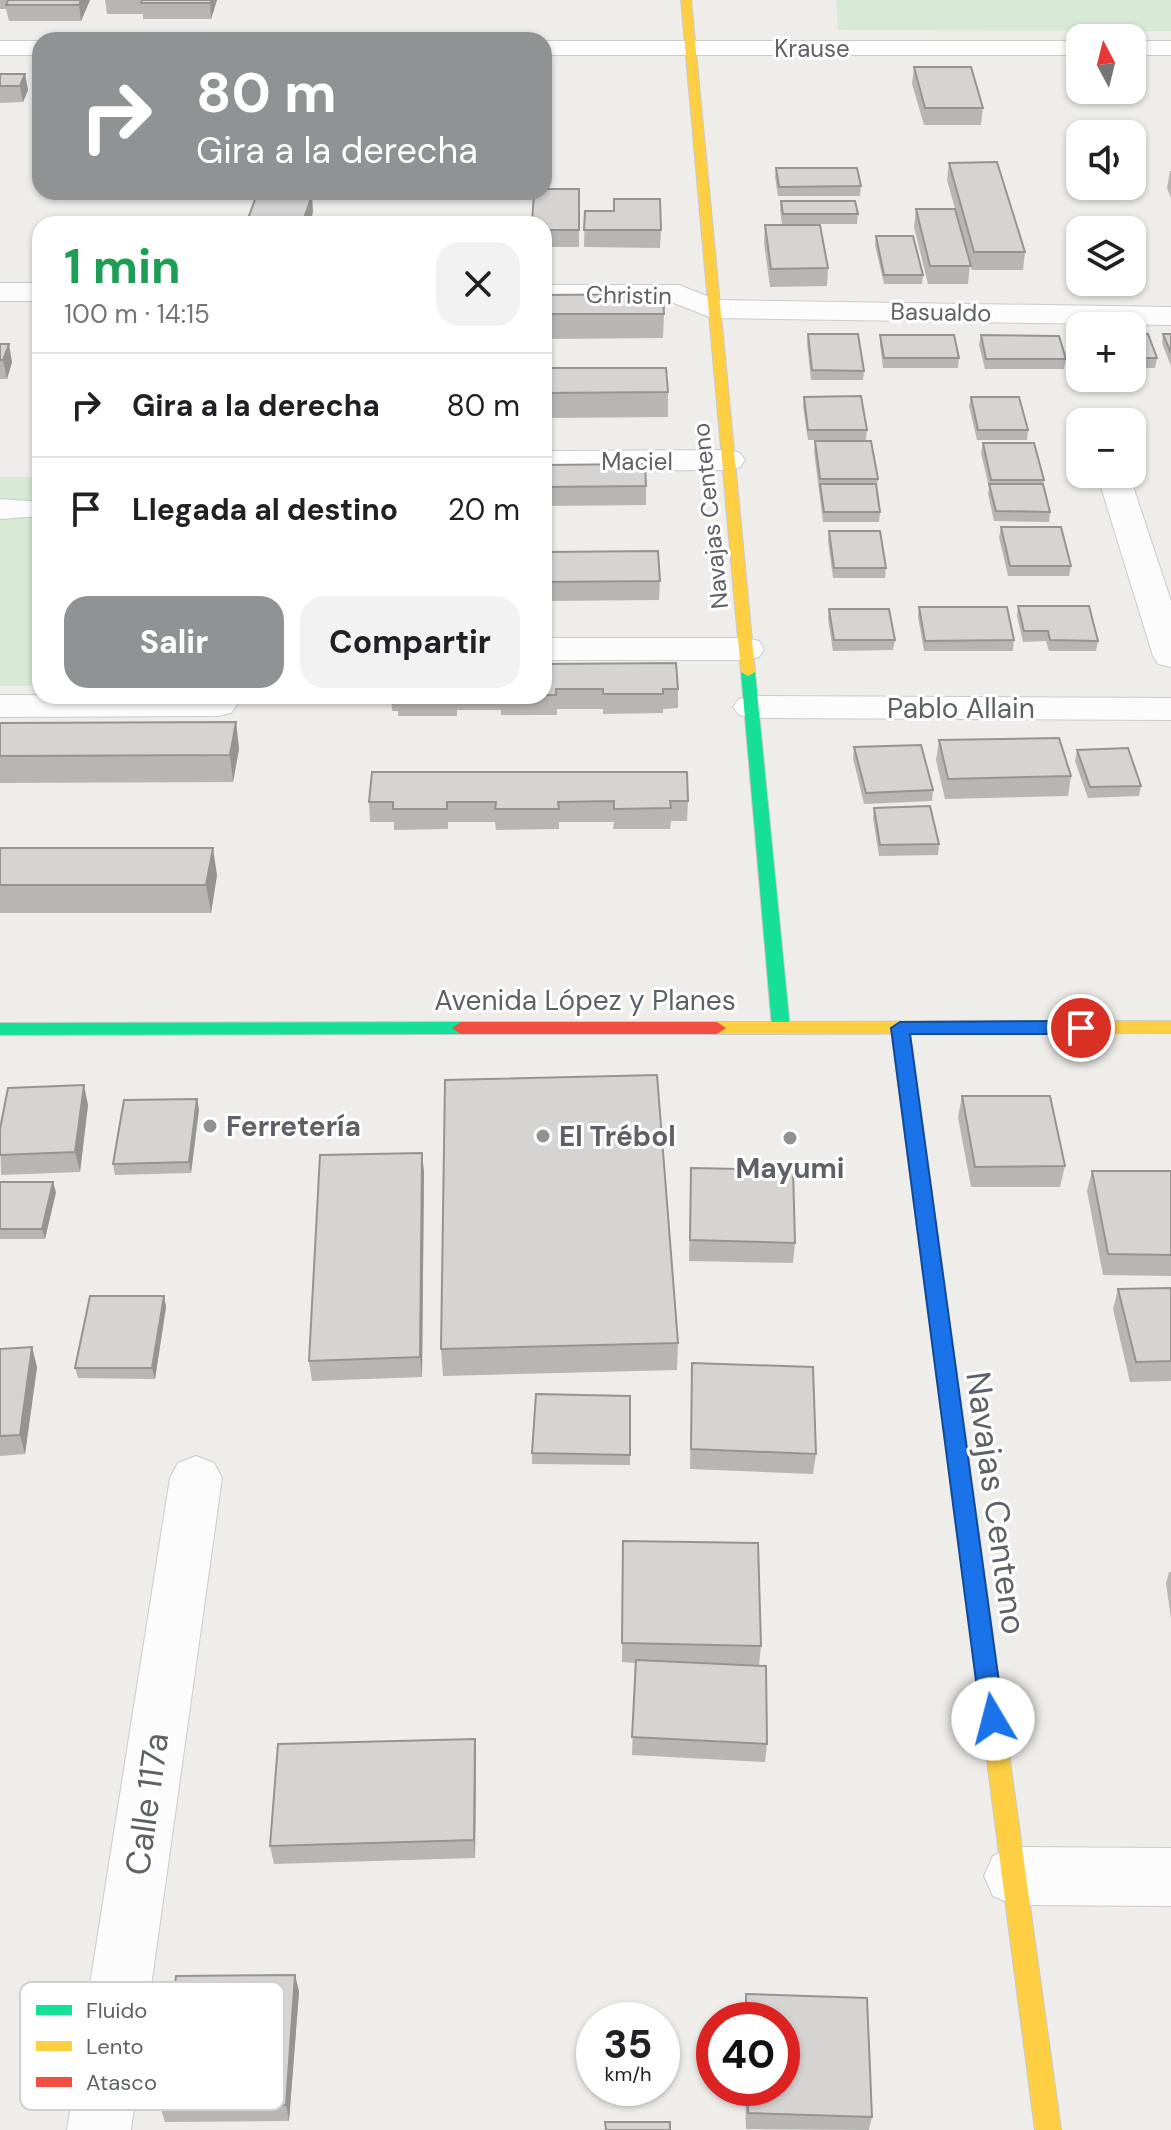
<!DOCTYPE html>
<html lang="es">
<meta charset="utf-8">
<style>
:root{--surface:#fff;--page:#f2f2f2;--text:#202124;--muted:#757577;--line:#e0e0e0;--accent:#909394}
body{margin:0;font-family:"DM Sans",sans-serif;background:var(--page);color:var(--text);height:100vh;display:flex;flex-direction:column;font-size:30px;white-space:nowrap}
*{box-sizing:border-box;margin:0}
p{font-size:26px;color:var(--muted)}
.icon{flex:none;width:44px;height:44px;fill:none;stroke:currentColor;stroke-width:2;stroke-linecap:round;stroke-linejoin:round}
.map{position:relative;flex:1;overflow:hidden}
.details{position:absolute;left:32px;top:216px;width:520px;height:488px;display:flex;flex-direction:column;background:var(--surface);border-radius:24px;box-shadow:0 2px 6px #0004}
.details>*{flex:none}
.top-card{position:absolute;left:32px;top:32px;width:520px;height:168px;border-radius:24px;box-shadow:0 2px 6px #0004;background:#909394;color:#fff;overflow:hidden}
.needle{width:52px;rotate:353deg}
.fabs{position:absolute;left:1066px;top:24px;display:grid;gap:16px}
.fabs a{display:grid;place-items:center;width:80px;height:80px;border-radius:16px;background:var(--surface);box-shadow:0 2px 6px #0004;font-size:40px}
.speed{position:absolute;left:576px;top:2002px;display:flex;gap:16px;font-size:40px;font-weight:700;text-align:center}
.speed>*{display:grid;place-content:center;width:104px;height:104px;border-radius:50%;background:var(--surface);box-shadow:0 2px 6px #0004;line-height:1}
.speed small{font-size:20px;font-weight:400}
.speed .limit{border:12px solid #d22;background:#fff;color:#111}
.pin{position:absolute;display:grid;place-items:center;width:68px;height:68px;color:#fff;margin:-34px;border:4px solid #fff;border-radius:50%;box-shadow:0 2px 8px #0007}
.me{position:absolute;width:88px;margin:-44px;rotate:352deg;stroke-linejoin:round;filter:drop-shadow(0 0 6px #0008)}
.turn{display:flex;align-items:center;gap:28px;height:168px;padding:0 32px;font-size:36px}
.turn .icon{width:104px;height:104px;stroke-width:2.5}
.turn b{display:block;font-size:56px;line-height:68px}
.round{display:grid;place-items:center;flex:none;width:84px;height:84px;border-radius:24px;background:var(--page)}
.head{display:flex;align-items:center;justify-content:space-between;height:136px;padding:0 32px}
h1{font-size:48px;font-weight:700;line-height:60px;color:#1e9e55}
.cta{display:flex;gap:16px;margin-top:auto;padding:16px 32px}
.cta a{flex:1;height:92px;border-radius:24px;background:var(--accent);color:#fff;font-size:32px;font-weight:700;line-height:92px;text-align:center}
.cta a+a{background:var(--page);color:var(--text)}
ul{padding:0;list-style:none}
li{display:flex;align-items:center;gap:24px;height:104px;padding:0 32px;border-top:2px solid var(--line)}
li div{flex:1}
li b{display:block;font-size:30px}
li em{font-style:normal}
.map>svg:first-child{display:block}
.green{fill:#d7ead5}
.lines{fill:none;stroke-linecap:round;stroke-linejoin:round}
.street-casing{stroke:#cacbcb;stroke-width:2}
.fast-casing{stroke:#c9c9ca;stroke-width:2}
.slow-casing{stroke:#c9c9ca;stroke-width:2}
.jam-casing{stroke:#c9c9ca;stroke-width:2}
.street{fill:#fcfcfc;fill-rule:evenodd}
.fast{fill:#16e098;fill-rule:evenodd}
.slow{fill:#ffcf43;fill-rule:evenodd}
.jam{fill:#f24e42;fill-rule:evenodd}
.wall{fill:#b7b6b5}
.shaded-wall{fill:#959493}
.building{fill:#d5d4d2;stroke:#959493;stroke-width:2}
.route{fill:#1a73e8;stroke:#114b97;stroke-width:2}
.poi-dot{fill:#909394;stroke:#fff;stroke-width:3}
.labels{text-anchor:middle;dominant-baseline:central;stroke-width:6;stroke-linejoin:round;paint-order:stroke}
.far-street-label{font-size:24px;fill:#5e6267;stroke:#fff}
.street-label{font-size:28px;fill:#5e6267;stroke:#fff}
.poi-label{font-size:28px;font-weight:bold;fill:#5e6267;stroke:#fff;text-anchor:start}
.near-street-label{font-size:34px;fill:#5e6267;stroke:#fff}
.key{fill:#fff;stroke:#cfd0d1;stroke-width:2}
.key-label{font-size:22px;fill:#5e6267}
</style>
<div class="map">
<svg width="1171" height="2130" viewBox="0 0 1171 2130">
<rect width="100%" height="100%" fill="#eeede9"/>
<path class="green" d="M 836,0 L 1171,0 L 1171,31 L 838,30 Z
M 0,477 L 40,477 L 40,686 L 0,686 Z"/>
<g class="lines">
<defs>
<path id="street" d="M 0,41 L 40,41 L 40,55 L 0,55 Z
M 544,41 L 1080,41 L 1080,55 L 544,55 Z
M 1132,41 L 1171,41 L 1171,55 L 1132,55 Z
M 0,283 L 40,283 L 40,301 L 0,301 Z
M 544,285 L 679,285 L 717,300 L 1171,307 L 1171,325 L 712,318 L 674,303 L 544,303 Z
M 729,450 L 740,453 L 745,460 L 740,467 L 729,470 L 544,471 L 544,451 Z
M 1097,474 L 1129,474 L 1171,601 L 1171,667 L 1158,664 L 1153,656 Z
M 0,499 L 40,502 L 40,516 L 0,519 Z
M 544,638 L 746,638 L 759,641 L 764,649 L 759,657 L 746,660 L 544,660 Z
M 0,695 L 227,696 L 237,705 L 231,713 L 218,716 L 0,717 Z
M 752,696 L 1171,698 L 1171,720 L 752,718 L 739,715 L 733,707 L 739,699 Z
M 196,1456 L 214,1463 L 222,1478 L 131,2130 L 67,2130 L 170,1478 L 178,1463 Z
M 1014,1847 L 1171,1848 L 1171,1906 L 1014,1905 L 993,1896 L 984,1876 L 993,1856 Z"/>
<path id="fast" d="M 748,668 L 755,672 L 790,1028 L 781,1034 L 772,1028 L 741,672 Z
M 461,1022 L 470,1028 L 461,1034 L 0,1035 L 0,1023 Z
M 900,1022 L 909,1028 L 996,1660 L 993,1667 L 985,1670 L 977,1667 L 974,1660 L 891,1028 Z"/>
<path id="slow" d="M 681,0 L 691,0 L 755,672 L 748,676 L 741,672 Z
M 1171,1021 L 1171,1033 L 717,1034 L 708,1028 L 717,1022 Z
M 985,1650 L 993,1653 L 996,1660 L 1061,2130 L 1035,2130 L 974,1660 L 977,1653 Z"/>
<path id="jam" d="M 461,1022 L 717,1022 L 726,1028 L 717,1034 L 461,1034 L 452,1028 Z"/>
</defs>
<use href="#street" class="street-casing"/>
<use href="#fast" class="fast-casing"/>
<use href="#slow" class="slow-casing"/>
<use href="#jam" class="jam-casing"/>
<use href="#street" class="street"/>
<use href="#fast" class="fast"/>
<use href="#slow" class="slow"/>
<use href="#jam" class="jam"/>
</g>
<path class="wall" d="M 0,0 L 90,0 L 81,21 L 9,21 L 6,9 L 0,9 Z
M 105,0 L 217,0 L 211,19 L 143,19 L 143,14 L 107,14 Z
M 914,67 L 983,108 L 981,125 L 924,125 L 912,84 Z
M 0,74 L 25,74 L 28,90 L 23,102 L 0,103 Z
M 949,163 L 1025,252 L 1023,270 L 972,270 L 970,264 L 968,284 L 928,284 L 914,227 L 916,209 L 955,209 L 947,180 Z
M 776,168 L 861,186 L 860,196 L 778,196 L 775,177 Z
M 1170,171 L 1171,171 L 1171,198 L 1167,188 Z
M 579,189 L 579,247 L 544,247 L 544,224 Z
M 781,201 L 858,214 L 857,224 L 782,224 L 780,210 Z
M 585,211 L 614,211 L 661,230 L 660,248 L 584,247 Z
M 765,225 L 828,268 L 827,286 L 770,287 L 764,243 Z
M 876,236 L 923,275 L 922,284 L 884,284 L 875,245 Z
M 544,295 L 664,314 L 663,338 L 544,339 Z
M 808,334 L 864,371 L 863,380 L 811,380 L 807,343 Z
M 1132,334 L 1157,358 L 1155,368 L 1132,368 Z
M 1163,334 L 1171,334 L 1171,366 L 1162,343 Z
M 880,335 L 959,358 L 958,368 L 883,368 L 880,344 Z
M 981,335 L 1066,359 L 1064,369 L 985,369 L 979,345 Z
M 0,344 L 12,362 L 7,379 L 0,379 Z
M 544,368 L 668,392 L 668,417 L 544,418 Z
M 804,397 L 867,430 L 866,440 L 808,440 L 803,406 Z
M 971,397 L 1028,430 L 1027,440 L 977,440 L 969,406 Z
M 815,441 L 878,479 L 876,489 L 880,512 L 879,522 L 823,522 L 814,451 Z
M 983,443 L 1044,480 L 1043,486 L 1050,512 L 1049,522 L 994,521 L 988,494 L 989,487 L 981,453 Z
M 544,465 L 646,486 L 646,505 L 544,506 Z
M 1001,527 L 1071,566 L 1069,576 L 1008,576 L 999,537 Z
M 829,531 L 886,568 L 885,578 L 833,578 L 828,541 Z
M 544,552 L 660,581 L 659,600 L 544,601 Z
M 1018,606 L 1098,641 L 1096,651 L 1049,651 L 1046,641 L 1023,642 L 1017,616 Z
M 919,607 L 1014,640 L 1013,651 L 924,651 L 918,617 Z
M 829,609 L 895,640 L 893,650 L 833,651 L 828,619 Z
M 544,664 L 678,689 L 678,708 L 663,709 L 663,713 L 603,714 L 603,709 L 557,709 L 557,715 L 501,715 L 501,710 L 457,710 L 457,716 L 398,716 L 398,711 L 392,711 L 391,696 L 544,696 Z
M 236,722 L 239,749 L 233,782 L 0,783 L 0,723 Z
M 939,740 L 1071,776 L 1068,796 L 945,799 L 936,760 Z
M 854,747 L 933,790 L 932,801 L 864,804 L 853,758 Z
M 1077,750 L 1141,786 L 1139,796 L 1088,798 L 1075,761 Z
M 688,801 L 687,821 L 671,821 L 670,829 L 613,829 L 614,822 L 559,822 L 559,829 L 496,830 L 495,822 L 448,822 L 448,829 L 394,830 L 394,822 L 370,822 L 369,802 Z
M 874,808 L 939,844 L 938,855 L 879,856 L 873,818 Z
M 0,848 L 217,875 L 211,913 L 0,913 Z
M 962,1096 L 1065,1166 L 1060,1187 L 971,1187 L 958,1117 Z
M 88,1105 L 80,1172 L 1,1175 L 0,1129 Z
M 199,1109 L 191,1173 L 115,1175 L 113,1164 Z
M 422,1153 L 424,1173 L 422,1377 L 312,1381 L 309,1361 Z
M 691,1168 L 795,1243 L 793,1263 L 689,1261 Z
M 1092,1171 L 1171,1171 L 1171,1276 L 1103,1275 L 1087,1191 Z
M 0,1182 L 56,1192 L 45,1239 L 0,1239 Z
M 1171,1288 L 1171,1381 L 1130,1382 L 1113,1309 L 1118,1289 Z
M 164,1296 L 166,1307 L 155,1379 L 78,1378 L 75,1368 Z
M 678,1343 L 677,1370 L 443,1376 L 441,1349 Z
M 32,1347 L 37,1367 L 25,1454 L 0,1456 L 0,1349 Z
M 692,1363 L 816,1454 L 813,1474 L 690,1469 Z
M 630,1396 L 630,1465 L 532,1464 L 532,1453 Z
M 623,1541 L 761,1646 L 759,1665 L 727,1664 L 767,1744 L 765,1762 L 632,1755 L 635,1663 L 622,1662 Z
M 1169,1572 L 1171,1572 L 1171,1619 L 1166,1583 Z
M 475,1739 L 476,1758 L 475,1858 L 274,1864 L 270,1846 Z
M 295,1975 L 299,1992 L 289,2121 L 165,2122 L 160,2106 Z
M 746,1994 L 867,1998 L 872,2117 L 869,2130 L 746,2129 L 745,2088 L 782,2088 L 782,2020 L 744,2020 Z"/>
<path class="shaded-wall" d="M 81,0 L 90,0 L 81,21 L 79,5 Z
M 211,0 L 217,0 L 211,19 L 210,3 Z
M 25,74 L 28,90 L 23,102 L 20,86 Z
M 312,195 L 313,212 L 310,224 L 302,224 Z
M 9,344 L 12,362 L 7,379 L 3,360 Z
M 236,722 L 239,749 L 233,782 L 230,755 Z
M 213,848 L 217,875 L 211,913 L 206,885 Z
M 84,1085 L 88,1105 L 80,1172 L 75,1152 Z
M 197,1099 L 199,1109 L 191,1173 L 189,1162 Z
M 422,1153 L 424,1173 L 422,1377 L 420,1357 Z
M 53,1182 L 56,1192 L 45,1239 L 42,1229 Z
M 164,1296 L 166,1307 L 155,1379 L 152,1368 Z
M 32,1347 L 37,1367 L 25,1454 L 20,1435 Z
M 475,1739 L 476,1758 L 475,1858 L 474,1840 Z
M 295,1975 L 299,1992 L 289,2121 L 286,2105 Z"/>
<path class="building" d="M 8,0 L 81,0 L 79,5 L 6,5 Z
M 142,0 L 211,0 L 210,3 L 141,3 Z
M 914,67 L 971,67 L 983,108 L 925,108 Z
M 0,74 L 25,74 L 20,86 L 0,86 Z
M 997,162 L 1025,252 L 974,252 L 949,163 Z
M 776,168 L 857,168 L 861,186 L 779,187 Z
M 544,189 L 579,189 L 579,230 L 544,230 L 544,224 L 532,224 L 534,192 L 544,192 Z
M 257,194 L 312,195 L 302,224 L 246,224 Z
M 614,199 L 660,199 L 661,230 L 584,230 L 585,211 L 614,211 Z
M 781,201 L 855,201 L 858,214 L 783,214 Z
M 916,209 L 955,209 L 971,266 L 930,266 Z
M 765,225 L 820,225 L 828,268 L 771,269 Z
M 876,236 L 913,236 L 923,275 L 884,275 Z
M 663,294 L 664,314 L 544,314 L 544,295 Z
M 808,334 L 858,334 L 864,371 L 812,370 Z
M 1132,334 L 1148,334 L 1157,358 L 1132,358 Z
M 1163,334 L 1171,334 L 1171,353 Z
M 880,335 L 954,335 L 959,358 L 884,358 Z
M 981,335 L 1059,336 L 1066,359 L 986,359 Z
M 0,344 L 9,344 L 3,360 L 0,360 Z
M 544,368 L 666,368 L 668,392 L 544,393 Z
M 861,396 L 867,430 L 808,430 L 804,397 Z
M 971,397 L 1019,397 L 1028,430 L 978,430 Z
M 815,441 L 871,441 L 878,479 L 820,479 Z
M 983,443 L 1034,443 L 1044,480 L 991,480 Z
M 645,464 L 646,486 L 544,487 L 544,465 Z
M 820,484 L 876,484 L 880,512 L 824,512 Z
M 989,484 L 1043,484 L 1050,512 L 996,511 Z
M 1001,527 L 1061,527 L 1071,566 L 1010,566 Z
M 829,531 L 880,531 L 886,568 L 834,568 Z
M 658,551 L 660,581 L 544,582 L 544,552 Z
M 1018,606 L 1089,606 L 1098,641 L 1050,640 L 1048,631 L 1024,631 Z
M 919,607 L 1007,607 L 1014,640 L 925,641 Z
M 829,609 L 889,609 L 895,640 L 834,640 Z
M 676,663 L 678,689 L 663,689 L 663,694 L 603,694 L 603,689 L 556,689 L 556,695 L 544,695 L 544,664 Z
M 236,722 L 230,755 L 0,756 L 0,723 Z
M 1059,738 L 1071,776 L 948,779 L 939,740 Z
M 921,745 L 933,790 L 866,793 L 854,747 Z
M 1128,748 L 1141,786 L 1090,787 L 1077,750 Z
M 372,772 L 687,772 L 688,801 L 670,801 L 671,808 L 614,809 L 614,801 L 558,802 L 559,809 L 495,809 L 496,802 L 447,802 L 447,809 L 393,809 L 393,802 L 369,802 Z
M 930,806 L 939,844 L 880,845 L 874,808 Z
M 0,848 L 213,848 L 206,885 L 0,885 Z
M 657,1075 L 678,1343 L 441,1349 L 445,1080 Z
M 84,1085 L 75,1152 L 0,1155 L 0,1129 L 8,1088 Z
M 962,1096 L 1050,1096 L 1065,1166 L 975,1167 Z
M 197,1099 L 189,1162 L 113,1164 L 124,1100 Z
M 422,1153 L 420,1357 L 309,1361 L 320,1155 Z
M 691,1168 L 793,1170 L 795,1243 L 690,1240 Z
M 1092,1171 L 1171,1171 L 1171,1255 L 1108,1254 Z
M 0,1182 L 53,1182 L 42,1229 L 0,1229 Z
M 1171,1288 L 1171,1361 L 1136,1362 L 1118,1289 Z
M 90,1296 L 164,1296 L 152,1368 L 75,1368 Z
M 32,1347 L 20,1435 L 0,1436 L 0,1349 Z
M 692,1363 L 813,1367 L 816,1454 L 691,1449 Z
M 536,1394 L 630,1396 L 630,1455 L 532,1453 Z
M 623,1541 L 758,1543 L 761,1646 L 622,1643 Z
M 636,1660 L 766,1666 L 767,1744 L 632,1737 Z
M 475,1739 L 474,1840 L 270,1846 L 278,1744 Z
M 295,1975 L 286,2105 L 160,2106 L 176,1976 Z
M 746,1994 L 867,1998 L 872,2117 L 748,2113 L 748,2088 L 782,2088 L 782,2020 L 746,2020 Z
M 605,2122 L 670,2122 L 670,2130 L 606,2130 Z"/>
<path class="route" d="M 1081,1021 L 1090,1028 L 1081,1034 L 910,1034 L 1004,1719 L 1001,1727 L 993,1730 L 984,1727 L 981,1719 L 891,1028 L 900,1022 Z"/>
<g class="poi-dot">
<circle cx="210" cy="1126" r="8"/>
<circle cx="543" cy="1136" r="8"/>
<circle cx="790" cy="1138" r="8"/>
</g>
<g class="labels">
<g class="far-street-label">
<text x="812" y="48">Krause</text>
<text transform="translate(629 295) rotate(1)">Christin</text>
<text transform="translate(941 312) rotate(1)">Basualdo</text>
<text x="637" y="461">Maciel</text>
<text transform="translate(710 516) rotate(-96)">Navajas Centeno</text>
</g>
<g class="street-label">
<text x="961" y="708">Pablo Allain</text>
<text x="585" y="1000">Avenida López y Planes</text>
</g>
<g class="poi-label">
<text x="226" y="1126">Ferretería</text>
<text x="559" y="1136">El Trébol</text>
<text x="790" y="1168" text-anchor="middle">Mayumi</text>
</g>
<g class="near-street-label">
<text transform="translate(996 1503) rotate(82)">Navajas Centeno</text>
<text transform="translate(147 1804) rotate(-82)">Calle 117a</text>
</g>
</g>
<rect x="20" y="1982" width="264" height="128" rx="12" class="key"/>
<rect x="36" y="2005" width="36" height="10" fill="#16e098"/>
<rect x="36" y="2041" width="36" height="10" fill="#ffcf43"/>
<rect x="36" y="2077" width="36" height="10" fill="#f24e42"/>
<g class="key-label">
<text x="86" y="2018">Fluido</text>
<text x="86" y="2054">Lento</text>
<text x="86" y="2090">Atasco</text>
</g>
</svg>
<div class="fabs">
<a><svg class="needle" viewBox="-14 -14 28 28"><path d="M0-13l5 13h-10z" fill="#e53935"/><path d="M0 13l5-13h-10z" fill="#757577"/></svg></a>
<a><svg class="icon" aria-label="sound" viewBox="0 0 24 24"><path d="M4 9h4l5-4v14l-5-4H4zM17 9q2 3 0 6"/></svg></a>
<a><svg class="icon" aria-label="layers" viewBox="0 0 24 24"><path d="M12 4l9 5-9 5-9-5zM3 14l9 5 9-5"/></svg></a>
<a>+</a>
<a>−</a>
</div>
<div class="speed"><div>35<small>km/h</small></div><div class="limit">40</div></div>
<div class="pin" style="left:1081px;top:1028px;background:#d93025"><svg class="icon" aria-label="arrive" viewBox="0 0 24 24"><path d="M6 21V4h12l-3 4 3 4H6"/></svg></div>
<svg class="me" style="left:993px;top:1719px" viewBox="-20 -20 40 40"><circle r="19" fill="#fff"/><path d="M0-13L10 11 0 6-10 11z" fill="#1a73e8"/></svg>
<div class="top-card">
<div class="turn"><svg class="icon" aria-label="right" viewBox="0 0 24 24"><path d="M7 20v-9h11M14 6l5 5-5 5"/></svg><div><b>80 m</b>Gira a la derecha</div></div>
</div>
<section class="details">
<div class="head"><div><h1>1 min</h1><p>100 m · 14:15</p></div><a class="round"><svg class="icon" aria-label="close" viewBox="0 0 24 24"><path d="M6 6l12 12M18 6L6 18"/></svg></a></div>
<ul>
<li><svg class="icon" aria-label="right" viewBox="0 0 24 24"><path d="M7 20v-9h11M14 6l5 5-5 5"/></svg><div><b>Gira a la derecha</b></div><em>80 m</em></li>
<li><svg class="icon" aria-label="arrive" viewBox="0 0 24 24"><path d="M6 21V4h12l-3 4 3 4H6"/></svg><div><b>Llegada al destino</b></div><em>20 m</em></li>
</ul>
<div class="cta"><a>Salir</a><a>Compartir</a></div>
</section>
</div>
